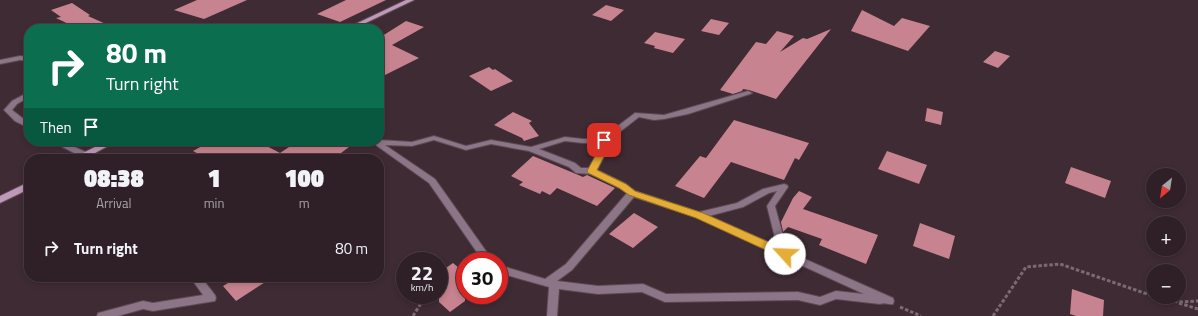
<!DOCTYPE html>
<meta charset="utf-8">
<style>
:root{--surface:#2f2027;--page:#37282f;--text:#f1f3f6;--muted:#a7a3a7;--line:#4a3e44}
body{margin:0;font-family:"Titillium Web",sans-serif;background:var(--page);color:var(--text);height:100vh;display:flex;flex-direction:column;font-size:15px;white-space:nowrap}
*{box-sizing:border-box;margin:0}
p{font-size:13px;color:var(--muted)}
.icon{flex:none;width:22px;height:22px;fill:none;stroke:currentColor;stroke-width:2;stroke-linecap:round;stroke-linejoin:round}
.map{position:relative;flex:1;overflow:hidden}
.sheet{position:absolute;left:24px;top:154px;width:360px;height:128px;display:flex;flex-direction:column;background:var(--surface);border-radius:16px;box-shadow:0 2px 6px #0003,0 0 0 1px var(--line)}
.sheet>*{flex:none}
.top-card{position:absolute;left:24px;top:24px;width:360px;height:122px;border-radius:16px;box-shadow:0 2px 6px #0003,0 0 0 1px var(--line);background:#0b6e4f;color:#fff;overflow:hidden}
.needle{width:26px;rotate:210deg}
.fabs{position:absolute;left:1146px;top:168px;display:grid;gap:8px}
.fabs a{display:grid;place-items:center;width:40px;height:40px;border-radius:50%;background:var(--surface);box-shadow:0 2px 6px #0003,0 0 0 1px var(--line);font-size:20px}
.speed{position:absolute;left:396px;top:252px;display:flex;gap:8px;font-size:20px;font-weight:700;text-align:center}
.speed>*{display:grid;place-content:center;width:52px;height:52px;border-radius:50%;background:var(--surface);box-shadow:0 2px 6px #0003,0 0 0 1px var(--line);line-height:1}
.speed small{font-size:10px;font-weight:400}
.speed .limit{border:6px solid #d22;background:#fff;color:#111}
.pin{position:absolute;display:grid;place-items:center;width:34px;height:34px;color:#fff;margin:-17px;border-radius:8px;box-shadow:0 2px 6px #0006}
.me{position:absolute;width:44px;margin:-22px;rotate:295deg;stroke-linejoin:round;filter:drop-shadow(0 0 3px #0008)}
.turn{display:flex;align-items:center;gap:14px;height:84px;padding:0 16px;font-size:18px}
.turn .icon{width:52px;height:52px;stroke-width:2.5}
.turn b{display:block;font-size:28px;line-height:34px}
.then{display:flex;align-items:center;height:38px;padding:0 16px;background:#0003;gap:8px;font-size:15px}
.eta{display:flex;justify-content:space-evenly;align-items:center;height:68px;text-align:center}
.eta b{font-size:24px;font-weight:800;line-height:28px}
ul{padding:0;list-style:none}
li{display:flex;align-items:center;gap:12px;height:52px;padding:0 16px}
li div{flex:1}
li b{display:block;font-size:15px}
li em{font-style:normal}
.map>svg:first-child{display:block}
.building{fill:#c7838f}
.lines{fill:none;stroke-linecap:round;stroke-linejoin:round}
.street-casing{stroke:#5c4951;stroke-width:2}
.secondary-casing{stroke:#5c4951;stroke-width:2}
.path{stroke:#7c6a72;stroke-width:3;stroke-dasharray:3.5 2;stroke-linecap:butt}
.street{fill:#8b7587;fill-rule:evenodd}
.secondary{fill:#be9ab8;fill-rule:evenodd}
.route{fill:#e5ad36;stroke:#957023}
</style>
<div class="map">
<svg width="1198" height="316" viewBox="0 0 1198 316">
<rect width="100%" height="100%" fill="#3f2b34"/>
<path class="building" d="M 197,0 L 247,0 L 204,19 L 174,10 Z
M 346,0 L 386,0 L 340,22 L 317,14 Z
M 72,3 L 90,15 L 88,16 L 117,29 L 79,29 L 56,18 L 61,17 L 51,10 Z
M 606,5 L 624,10 L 611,21 L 592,15 Z
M 862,10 L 894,26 L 902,18 L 930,26 L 908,51 L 851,31 Z
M 711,19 L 729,23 L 719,35 L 701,31 Z
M 406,21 L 424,27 L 392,45 L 419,58 L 379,78 L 379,38 Z
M 831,29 L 776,99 L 749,90 L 743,89 L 742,91 L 733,94 L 720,90 L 756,42 L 766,44 L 777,31 L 794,36 L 780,52 L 803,38 L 807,39 Z
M 655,32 L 685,39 L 673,53 L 654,48 L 655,46 L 644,43 Z
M 995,51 L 1010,56 L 998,68 L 983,62 Z
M 489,67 L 493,70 L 495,69 L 513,81 L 491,91 L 469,76 Z
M 927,108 L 943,112 L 941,125 L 925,121 Z
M 513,112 L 532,121 L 529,123 L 539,136 L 524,141 L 522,138 L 494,125 Z
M 734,120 L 809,143 L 799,160 L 795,158 L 784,180 L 731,162 L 704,198 L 675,186 L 700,156 L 706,158 Z
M 211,141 L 257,141 L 280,153 L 298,141 L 357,141 L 333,159 L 208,159 L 193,151 Z
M 887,151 L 927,165 L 919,184 L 878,169 Z
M 533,156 L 576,174 L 583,177 L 587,175 L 615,188 L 597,206 L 557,188 L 550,195 L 542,191 L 540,194 L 519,185 L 523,182 L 511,176 Z
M 1071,167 L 1111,181 L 1105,198 L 1065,183 Z
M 799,191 L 812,197 L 803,209 L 878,235 L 866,264 L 819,245 L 822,239 L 788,227 L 783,232 L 781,222 L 793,198 Z
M 634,213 L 658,227 L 633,248 L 609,234 Z
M 920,223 L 955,236 L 949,259 L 913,246 Z
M 453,263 L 465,273 L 465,301 L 450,312 L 439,302 L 439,273 Z
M 238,277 L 273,277 L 236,301 L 223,286 Z
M 1072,289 L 1104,300 L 1103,316 L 1076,316 L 1070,314 Z"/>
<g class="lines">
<defs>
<path id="street" d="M 142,25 L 171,27 L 174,29 L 124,29 L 127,27 Z
M 20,56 L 29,57 L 29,61 L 20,60 L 0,64 L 0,60 Z
M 748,91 L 752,93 L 750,94 L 688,114 L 664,119 L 654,120 L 639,117 L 608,141 L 608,149 L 597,170 L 626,184 L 635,191 L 699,212 L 737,203 L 763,189 L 784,184 L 787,185 L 788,187 L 775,206 L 785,243 L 789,252 L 893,298 L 894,301 L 893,304 C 888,305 885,302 880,304 L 836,299 L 820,305 L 798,300 L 665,302 L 642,292 L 598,294 L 559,289 L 557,316 L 547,316 L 549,287 L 499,273 L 499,265 L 545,279 L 566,264 L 627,193 L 620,188 L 591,174 L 576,173 L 569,167 L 529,151 L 491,144 L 466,150 L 434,140 L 412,146 L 385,145 L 435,179 L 493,261 L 483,261 L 429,183 L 373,143 L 374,141 L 379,141 L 379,140 L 412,142 L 434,136 L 466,146 L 491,140 L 531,147 L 565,137 L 583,139 L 602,138 L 635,113 L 664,115 ZM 565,141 L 583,143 L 600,143 L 600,149 L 589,168 L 581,168 L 575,163 L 539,149 ZM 777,191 L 767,206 L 777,246 L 709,216 L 743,207 L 769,193 ZM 634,197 L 696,217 L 864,294 L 836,291 L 820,297 L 798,292 L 666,294 L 643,284 L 598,286 L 557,281 L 572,270 Z
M 29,92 L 29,97 L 17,104 L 12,110 L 29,123 L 29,128 L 15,121 L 4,110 L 12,101 Z
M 51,141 L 61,141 L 88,153 L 89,155 L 85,157 L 82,157 Z
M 190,277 L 201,277 L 215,295 L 216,298 L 215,301 L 153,311 L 143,309 L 118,316 L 97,316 L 98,313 L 102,312 L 143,301 L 153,303 L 203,295 Z"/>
<path id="secondary" d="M 406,0 L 414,0 L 353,29 L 345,29 Z
M 107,141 L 117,141 L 84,159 L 74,159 L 75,157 Z
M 29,182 L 29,189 L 0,203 L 0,196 Z"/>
</defs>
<use href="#street" class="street-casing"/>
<use href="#secondary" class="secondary-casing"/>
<path class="path" d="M 1158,297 L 1178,302 L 1198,301
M 1179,303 L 1198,309
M 900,307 L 921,316
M 413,316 L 423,300
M 993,316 L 1026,267 L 1060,264 L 1153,296"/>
<use href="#street" class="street"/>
<use href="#secondary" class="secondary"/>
</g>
<path class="route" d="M 604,137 L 608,140 L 608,149 L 597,170 L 626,184 L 635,191 L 703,213 L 789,251 L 790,254 L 789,257 L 781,257 L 696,218 L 629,195 L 619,188 L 588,173 L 587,171 L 599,149 L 599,140 Z"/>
</svg>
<div class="fabs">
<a><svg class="needle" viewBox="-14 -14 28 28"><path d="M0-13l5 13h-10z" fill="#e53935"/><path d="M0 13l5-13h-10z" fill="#a7a3a7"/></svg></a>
<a>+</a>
<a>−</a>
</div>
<div class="speed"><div>22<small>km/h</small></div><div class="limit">30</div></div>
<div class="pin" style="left:604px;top:140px;background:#d93025"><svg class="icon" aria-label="arrive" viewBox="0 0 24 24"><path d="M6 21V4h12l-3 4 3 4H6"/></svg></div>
<svg class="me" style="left:785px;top:254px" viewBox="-20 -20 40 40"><circle r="19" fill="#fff"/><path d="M0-13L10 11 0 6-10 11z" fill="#e5ad36"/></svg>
<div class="top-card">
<div class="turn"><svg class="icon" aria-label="right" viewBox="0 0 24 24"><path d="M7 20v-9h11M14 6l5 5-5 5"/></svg><div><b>80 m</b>Turn right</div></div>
<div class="then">Then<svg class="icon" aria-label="arrive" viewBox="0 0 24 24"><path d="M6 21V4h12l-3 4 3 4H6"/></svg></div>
</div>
<section class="sheet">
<div class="eta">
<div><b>08:38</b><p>Arrival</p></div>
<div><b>1</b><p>min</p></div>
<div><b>100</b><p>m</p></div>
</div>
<ul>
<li><svg class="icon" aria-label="right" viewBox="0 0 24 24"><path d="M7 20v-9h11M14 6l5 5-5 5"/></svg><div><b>Turn right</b></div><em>80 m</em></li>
</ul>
</section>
</div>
